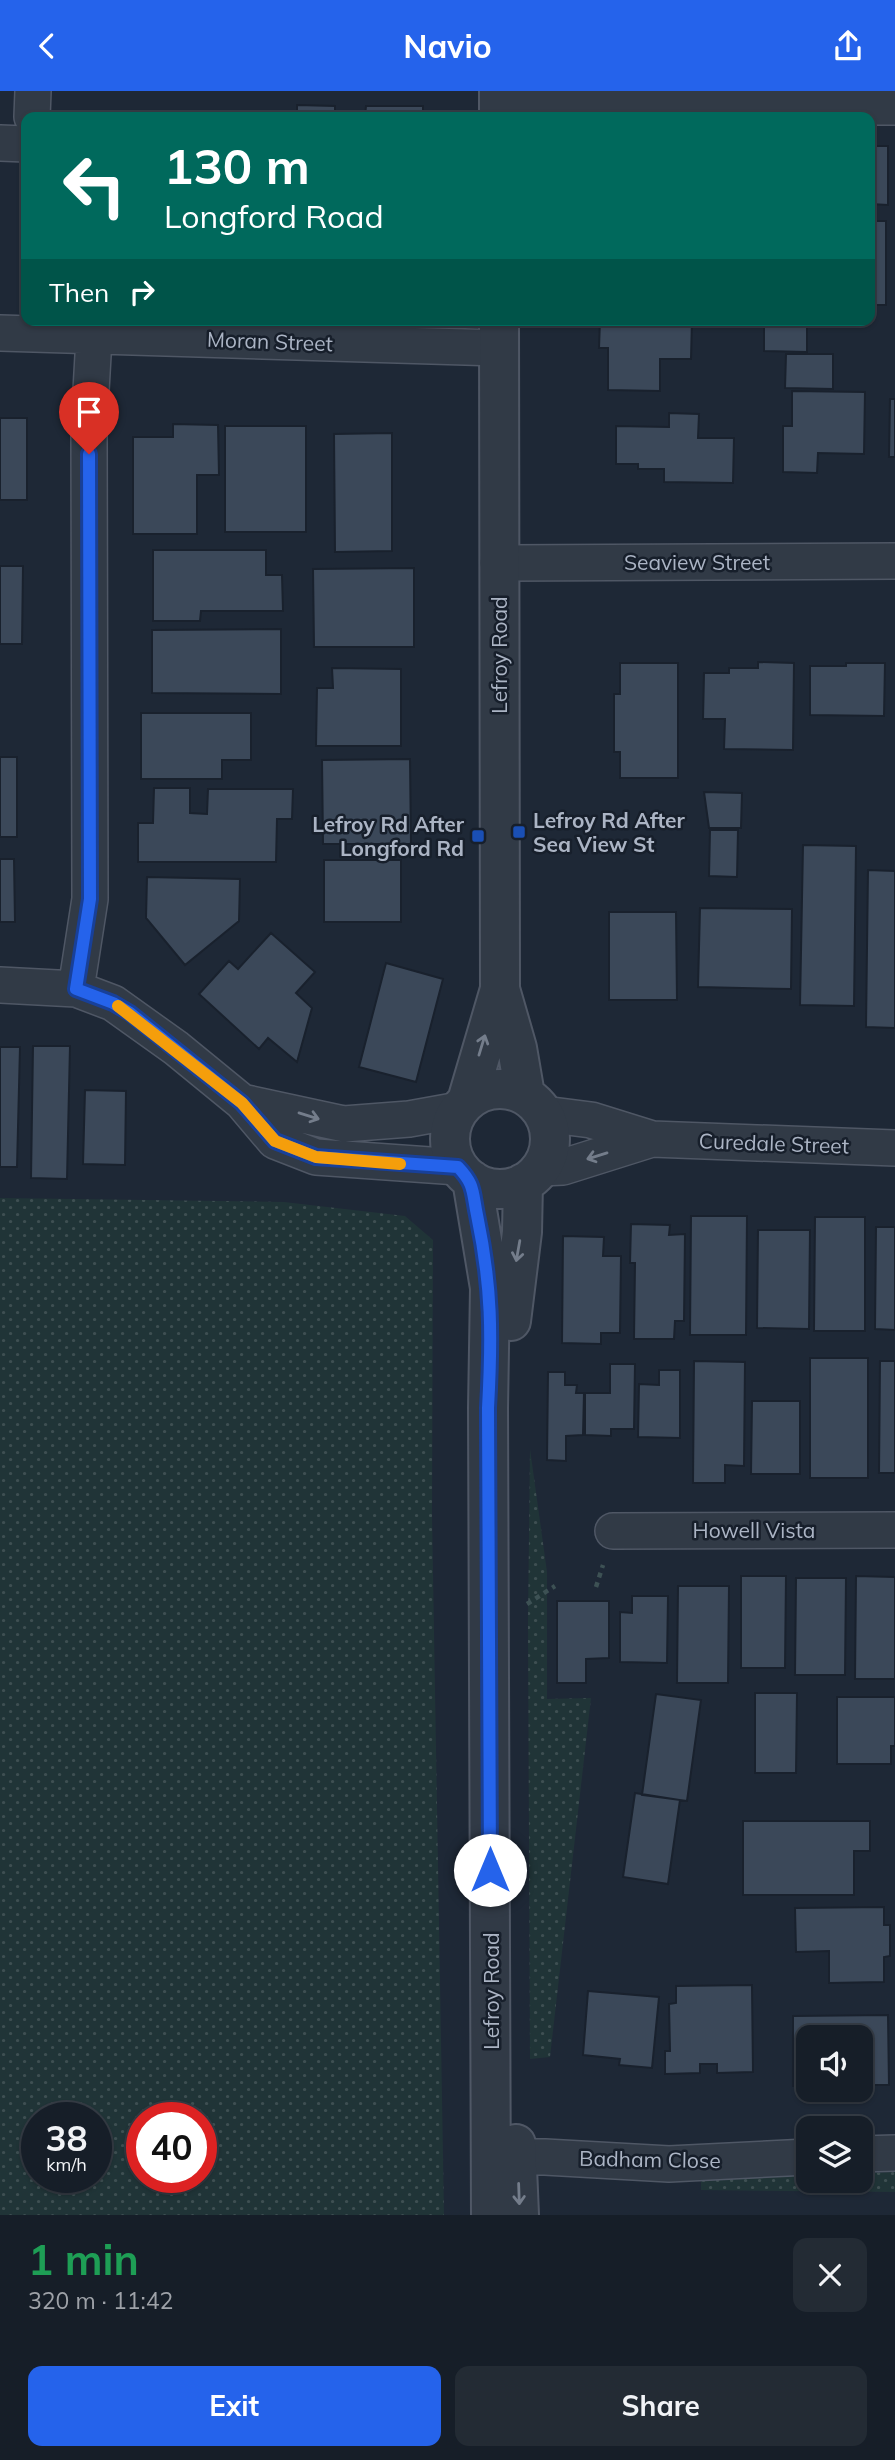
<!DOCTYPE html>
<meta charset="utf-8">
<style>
:root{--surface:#161e28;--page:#232b34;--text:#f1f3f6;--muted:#9ea2a8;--line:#353c45;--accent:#2563eb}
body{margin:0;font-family:Mulish,sans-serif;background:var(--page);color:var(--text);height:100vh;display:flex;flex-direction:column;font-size:26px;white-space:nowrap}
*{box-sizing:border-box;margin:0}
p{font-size:23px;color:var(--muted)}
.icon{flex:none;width:38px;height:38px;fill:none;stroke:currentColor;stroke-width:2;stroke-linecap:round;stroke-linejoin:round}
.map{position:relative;height:2124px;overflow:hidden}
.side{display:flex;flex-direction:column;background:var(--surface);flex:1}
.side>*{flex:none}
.hud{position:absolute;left:21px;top:21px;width:854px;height:214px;border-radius:14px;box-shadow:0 2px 5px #0004,0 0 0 2px var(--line);background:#00695c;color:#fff;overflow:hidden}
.tools{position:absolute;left:796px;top:1934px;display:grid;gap:14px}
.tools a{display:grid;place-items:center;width:77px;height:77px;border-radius:14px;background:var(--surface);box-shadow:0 2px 5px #0004,0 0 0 2px var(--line);font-size:35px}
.speed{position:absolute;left:21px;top:2011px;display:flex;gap:14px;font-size:35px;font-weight:700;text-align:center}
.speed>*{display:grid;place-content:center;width:91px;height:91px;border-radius:50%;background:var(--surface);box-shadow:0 2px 5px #0004,0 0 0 2px var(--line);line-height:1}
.speed small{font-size:18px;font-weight:400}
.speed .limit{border:10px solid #d22;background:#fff;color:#111}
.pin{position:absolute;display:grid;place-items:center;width:60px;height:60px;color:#fff;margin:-72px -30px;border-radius:50% 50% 50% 0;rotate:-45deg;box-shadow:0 0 7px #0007}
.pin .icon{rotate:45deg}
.me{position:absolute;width:77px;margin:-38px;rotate:0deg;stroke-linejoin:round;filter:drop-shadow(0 0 5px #0008)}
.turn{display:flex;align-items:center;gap:24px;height:147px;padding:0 28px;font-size:32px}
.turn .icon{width:91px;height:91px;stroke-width:2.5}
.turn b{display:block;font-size:49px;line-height:60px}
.then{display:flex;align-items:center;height:66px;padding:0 28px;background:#0003;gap:14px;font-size:26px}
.round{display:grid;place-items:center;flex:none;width:74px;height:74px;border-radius:14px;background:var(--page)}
.summary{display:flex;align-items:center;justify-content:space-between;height:119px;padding:0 28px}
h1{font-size:42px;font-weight:700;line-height:52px;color:#1e9e55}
.button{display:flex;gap:14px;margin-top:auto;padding:14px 28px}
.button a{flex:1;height:80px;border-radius:14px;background:var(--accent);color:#fff;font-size:28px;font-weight:700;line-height:80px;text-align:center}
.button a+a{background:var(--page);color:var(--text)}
header{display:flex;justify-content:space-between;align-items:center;height:91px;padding:0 28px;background:var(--accent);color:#fff;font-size:32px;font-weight:700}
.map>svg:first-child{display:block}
.grass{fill:url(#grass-dots);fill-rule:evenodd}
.building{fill:#3b4859;stroke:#19212d;stroke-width:2}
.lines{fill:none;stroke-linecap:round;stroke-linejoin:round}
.minor-casing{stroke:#4f5765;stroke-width:38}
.tertiary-casing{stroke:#4f5765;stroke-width:42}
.path{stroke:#3d5154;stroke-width:4.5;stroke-dasharray:5 5;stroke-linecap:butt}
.minor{stroke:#313a46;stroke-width:35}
.tertiary{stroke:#313a46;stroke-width:38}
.oneway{stroke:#747d8b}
.route-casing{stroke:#184099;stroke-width:18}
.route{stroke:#2563eb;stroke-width:12}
.slow{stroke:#f59e0b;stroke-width:12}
.transit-dot{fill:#1a4fb4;stroke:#171f2b;stroke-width:2.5}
.labels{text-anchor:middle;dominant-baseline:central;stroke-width:5;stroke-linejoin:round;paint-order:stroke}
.street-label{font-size:21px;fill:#abb4c4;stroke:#171f2b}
.poi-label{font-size:21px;font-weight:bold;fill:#abb4c4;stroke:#171f2b;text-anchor:start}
</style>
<header><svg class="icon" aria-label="back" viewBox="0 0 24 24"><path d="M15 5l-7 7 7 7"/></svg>Navio<svg class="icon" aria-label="share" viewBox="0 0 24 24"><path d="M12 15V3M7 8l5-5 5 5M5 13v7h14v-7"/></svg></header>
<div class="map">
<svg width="895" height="2124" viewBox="0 0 895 2124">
<defs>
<pattern id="grass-dots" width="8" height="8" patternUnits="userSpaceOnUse" patternTransform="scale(1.75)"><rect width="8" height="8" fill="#203437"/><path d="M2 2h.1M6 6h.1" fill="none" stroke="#3e4f52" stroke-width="1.8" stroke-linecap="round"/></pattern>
</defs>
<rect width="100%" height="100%" fill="#1e2836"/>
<path class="grass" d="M 0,1107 L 284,1111 L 405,1125 L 433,1149 L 432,1424 L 444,2124 L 0,2124 ZM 37,2026 L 96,2026 L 96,2086 L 37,2086 ZM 142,2026 L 201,2026 L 201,2086 L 142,2086 Z
M 530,1358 L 547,1481 L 547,1608 L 591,1607 L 550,1966 L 530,1968 L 528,1531 Z
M 895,2081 L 895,2101 L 701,2099 L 701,2084 L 808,2082 L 808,2090 L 861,2090 L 861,2082 Z"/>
<path class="building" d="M 297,14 L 335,15 L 335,26 L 297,26 Z
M 366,15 L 423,15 L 423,26 L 365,26 Z
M 870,55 L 888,55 L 888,114 L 870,113 Z
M 871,130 L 886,130 L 886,214 L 870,214 Z
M 600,229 L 692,229 L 691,268 L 660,268 L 660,300 L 608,299 L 608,257 L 599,257 Z
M 764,229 L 807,230 L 807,261 L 764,260 Z
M 786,263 L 833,263 L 833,298 L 785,297 Z
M 792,300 L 865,301 L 864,363 L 818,362 L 817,382 L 783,381 L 783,335 L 792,335 Z
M 890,308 L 895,308 L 895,366 L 889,366 Z
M 669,322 L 699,323 L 698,347 L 734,347 L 733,392 L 664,391 L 664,378 L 638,378 L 638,373 L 616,373 L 616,335 L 669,336 Z
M 0,327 L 27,327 L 27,409 L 0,409 Z
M 173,333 L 218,334 L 219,384 L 197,384 L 197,443 L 133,443 L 133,346 L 173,346 Z
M 225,335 L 306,335 L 306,441 L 225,441 Z
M 392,342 L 392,460 L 335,461 L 334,343 Z
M 153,459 L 266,459 L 266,484 L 282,484 L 283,520 L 201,520 L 200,530 L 153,530 Z
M 0,475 L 23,475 L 22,553 L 0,553 Z
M 414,477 L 414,556 L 314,556 L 313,478 Z
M 281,538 L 281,603 L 152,602 L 152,539 Z
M 758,571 L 794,572 L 793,659 L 724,658 L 725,628 L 703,628 L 704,582 L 729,582 L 729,577 L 758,577 Z
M 620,572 L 678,572 L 678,687 L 620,687 L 620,661 L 614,661 L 614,603 L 620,603 Z
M 846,572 L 885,572 L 884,625 L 810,624 L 810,575 L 846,575 Z
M 332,577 L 401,578 L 401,655 L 316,655 L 317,597 L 333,597 Z
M 141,622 L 251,622 L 251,669 L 222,669 L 222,688 L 141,688 Z
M 0,666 L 17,666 L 17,746 L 0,746 Z
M 410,668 L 411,753 L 323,753 L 322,669 Z
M 154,697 L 190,697 L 190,722 L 207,723 L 208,698 L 293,698 L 292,728 L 277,728 L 276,771 L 138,771 L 138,732 L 153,732 Z
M 704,701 L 742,702 L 741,737 L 709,737 Z
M 710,739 L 738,739 L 737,786 L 709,785 Z
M 803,754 L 856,755 L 854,915 L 800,914 Z
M 0,768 L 14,768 L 15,831 L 0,831 Z
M 324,769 L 401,769 L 401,831 L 324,831 Z
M 868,779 L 895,780 L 895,937 L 866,936 Z
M 147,786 L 240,788 L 239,830 L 185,874 L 146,827 Z
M 700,817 L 792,818 L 791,898 L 698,896 Z
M 609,821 L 676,821 L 677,909 L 609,909 Z
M 271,842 L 315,881 L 296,902 L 312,917 L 297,971 L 268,947 L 259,958 L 199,903 L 229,870 L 238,878 Z
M 386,872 L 443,888 L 416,991 L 359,976 Z
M 33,955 L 70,955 L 67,1088 L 31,1087 Z
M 0,956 L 20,956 L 17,1076 L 0,1076 Z
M 85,999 L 126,1000 L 125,1074 L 83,1073 Z
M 691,1125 L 747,1125 L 746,1244 L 690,1244 Z
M 815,1126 L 865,1126 L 865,1240 L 814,1240 Z
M 631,1133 L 670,1134 L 669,1144 L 685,1143 L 684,1230 L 675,1230 L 674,1248 L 634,1248 L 635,1172 L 630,1172 Z
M 876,1136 L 895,1136 L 895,1239 L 875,1238 Z
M 758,1139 L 810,1139 L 809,1238 L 757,1237 Z
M 563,1145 L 604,1146 L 603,1165 L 621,1165 L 620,1242 L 601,1242 L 601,1253 L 562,1252 Z
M 810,1267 L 868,1267 L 868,1387 L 810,1387 Z
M 694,1270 L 745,1271 L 744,1375 L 725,1374 L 725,1392 L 693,1392 Z
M 880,1270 L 895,1270 L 895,1382 L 879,1382 Z
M 610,1273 L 635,1273 L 634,1338 L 611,1338 L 611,1345 L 585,1344 L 585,1302 L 610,1302 Z
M 659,1279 L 680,1279 L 680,1347 L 638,1346 L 639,1293 L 659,1294 Z
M 548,1281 L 565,1281 L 565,1294 L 577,1294 L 576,1302 L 584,1302 L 583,1344 L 566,1345 L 566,1370 L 547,1369 Z
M 752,1310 L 800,1310 L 800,1383 L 751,1383 Z
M 741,1485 L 786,1485 L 785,1577 L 741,1577 Z
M 856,1485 L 895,1486 L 895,1588 L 855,1588 Z
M 796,1487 L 846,1487 L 845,1584 L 795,1584 Z
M 678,1495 L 729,1495 L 728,1592 L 677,1592 Z
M 632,1505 L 668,1505 L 667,1572 L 620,1571 L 620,1521 L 632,1522 Z
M 557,1510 L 609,1510 L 609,1567 L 586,1568 L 586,1592 L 557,1592 Z
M 755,1602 L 797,1602 L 796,1682 L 755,1682 Z
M 656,1603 L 701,1609 L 687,1710 L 642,1704 Z
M 837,1606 L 895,1606 L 895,1655 L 891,1655 L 891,1673 L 837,1673 Z
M 635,1702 L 680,1709 L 668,1793 L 623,1786 Z
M 743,1730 L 870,1730 L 870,1760 L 854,1760 L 854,1804 L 743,1804 Z
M 884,1816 L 884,1834 L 890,1834 L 890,1865 L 884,1866 L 884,1891 L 829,1892 L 829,1860 L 796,1861 L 795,1817 Z
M 752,1894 L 753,1981 L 717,1982 L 717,1973 L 700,1973 L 700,1982 L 665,1983 L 665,1960 L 670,1960 L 669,1913 L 676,1912 L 676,1895 Z
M 588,1900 L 659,1906 L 652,1977 L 619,1974 L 620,1968 L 583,1964 Z
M 888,1924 L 889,1994 L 861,1994 L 861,1946 L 808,1946 L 808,1995 L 793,1995 L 793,1925 Z"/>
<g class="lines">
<defs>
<path id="minor" d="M 499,15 L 895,16
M 32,26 L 33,0
M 0,52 L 26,53
M 0,242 L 499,257
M 498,472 L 895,470
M 0,894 L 76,898 L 113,912 L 176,957 L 242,1011 L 275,1050 L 316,1066 L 458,1076
M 76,898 L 90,808 L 89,335 L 95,229
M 242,1011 L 344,1033 L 409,1028 L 459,1019
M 544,1023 L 591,1029 L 652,1048 L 895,1057
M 541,1077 L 563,1076 L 652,1048
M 613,1440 L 895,1439
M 861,2063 L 895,2062
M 492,2066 L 545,2066 L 669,2073 L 808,2066"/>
<path id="tertiary" d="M 499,26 L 499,0
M 499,229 L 500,898 L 517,957 L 525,1004
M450 1048a50 50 0 1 1 100 0a50 50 0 1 1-100 0Z
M 467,1010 L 500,898
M 472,1089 L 490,1197 L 488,1317 L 491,2124
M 511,1230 L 522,1141 L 523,1092
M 516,2053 L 519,2124"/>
</defs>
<use href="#minor" class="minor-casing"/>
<use href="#tertiary" class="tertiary-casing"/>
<path class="path" d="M 596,1496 L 603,1474
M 527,1513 L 555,1495"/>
<use href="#minor" class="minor"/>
<use href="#tertiary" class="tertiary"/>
</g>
<defs><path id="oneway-shaft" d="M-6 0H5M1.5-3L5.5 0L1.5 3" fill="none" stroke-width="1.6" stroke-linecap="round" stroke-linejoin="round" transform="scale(1.75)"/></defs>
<g class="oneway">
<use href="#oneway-shaft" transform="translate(482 954) rotate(-73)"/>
<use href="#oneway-shaft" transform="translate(309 1025) rotate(17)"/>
<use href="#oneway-shaft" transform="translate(597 1065) rotate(163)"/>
<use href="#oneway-shaft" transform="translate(518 1160) rotate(100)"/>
<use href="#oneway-shaft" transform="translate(519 2103) rotate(88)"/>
</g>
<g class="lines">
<defs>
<path id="route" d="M 89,363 L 90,808 L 76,898 L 113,912 L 130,922 L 242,1012 L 275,1050 L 316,1066 L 458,1076 C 475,1094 472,1100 477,1124 C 492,1196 492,1245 488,1317 L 490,1779"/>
</defs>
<use href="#route" class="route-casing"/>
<use href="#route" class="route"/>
<path class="slow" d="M 118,915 L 242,1012 L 275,1050 L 316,1066 L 400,1073"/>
</g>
<g class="transit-dot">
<rect x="512" y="734" width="14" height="14" rx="3.5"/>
<rect x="471" y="738" width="14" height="14" rx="3.5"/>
</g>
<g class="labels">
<g class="street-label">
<text transform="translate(270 250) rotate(2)">Moran Street</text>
<text x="697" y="471">Seaview Street</text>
<text transform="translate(499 564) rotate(-90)">Lefroy Road</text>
<text transform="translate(774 1052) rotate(2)">Curedale Street</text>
<text x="754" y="1439">Howell Vista</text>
<text transform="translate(491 1900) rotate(-90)">Lefroy Road</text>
<text transform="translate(650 2068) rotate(1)">Badham Close</text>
</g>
<g class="poi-label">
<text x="533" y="729">Lefroy Rd After<tspan x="533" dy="24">Sea View St</tspan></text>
<text x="464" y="733" text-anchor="end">Lefroy Rd After<tspan x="464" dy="24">Longford Rd</tspan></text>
</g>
</g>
</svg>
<div class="tools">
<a><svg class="icon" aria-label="sound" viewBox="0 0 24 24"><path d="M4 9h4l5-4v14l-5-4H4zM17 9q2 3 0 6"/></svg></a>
<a><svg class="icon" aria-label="layers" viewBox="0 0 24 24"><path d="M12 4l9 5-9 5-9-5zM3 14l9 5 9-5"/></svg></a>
</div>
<div class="speed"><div>38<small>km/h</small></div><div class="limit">40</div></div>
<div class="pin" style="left:89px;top:363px;background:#d93025"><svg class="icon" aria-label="arrive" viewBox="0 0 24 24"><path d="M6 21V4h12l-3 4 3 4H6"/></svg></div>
<svg class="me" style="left:490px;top:1779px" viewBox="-20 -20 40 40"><circle r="19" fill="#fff"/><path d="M0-13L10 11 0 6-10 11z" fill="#2563eb"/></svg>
<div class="hud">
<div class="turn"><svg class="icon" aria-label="left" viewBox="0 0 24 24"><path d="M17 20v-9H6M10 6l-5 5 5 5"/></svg><div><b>130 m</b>Longford Road</div></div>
<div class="then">Then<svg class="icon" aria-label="right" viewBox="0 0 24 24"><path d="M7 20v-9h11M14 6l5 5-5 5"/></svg></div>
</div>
</div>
<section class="side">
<div class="summary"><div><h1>1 min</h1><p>320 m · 11:42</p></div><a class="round"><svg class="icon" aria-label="close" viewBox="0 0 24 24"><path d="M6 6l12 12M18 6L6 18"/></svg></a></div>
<div class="button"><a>Exit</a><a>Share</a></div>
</section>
